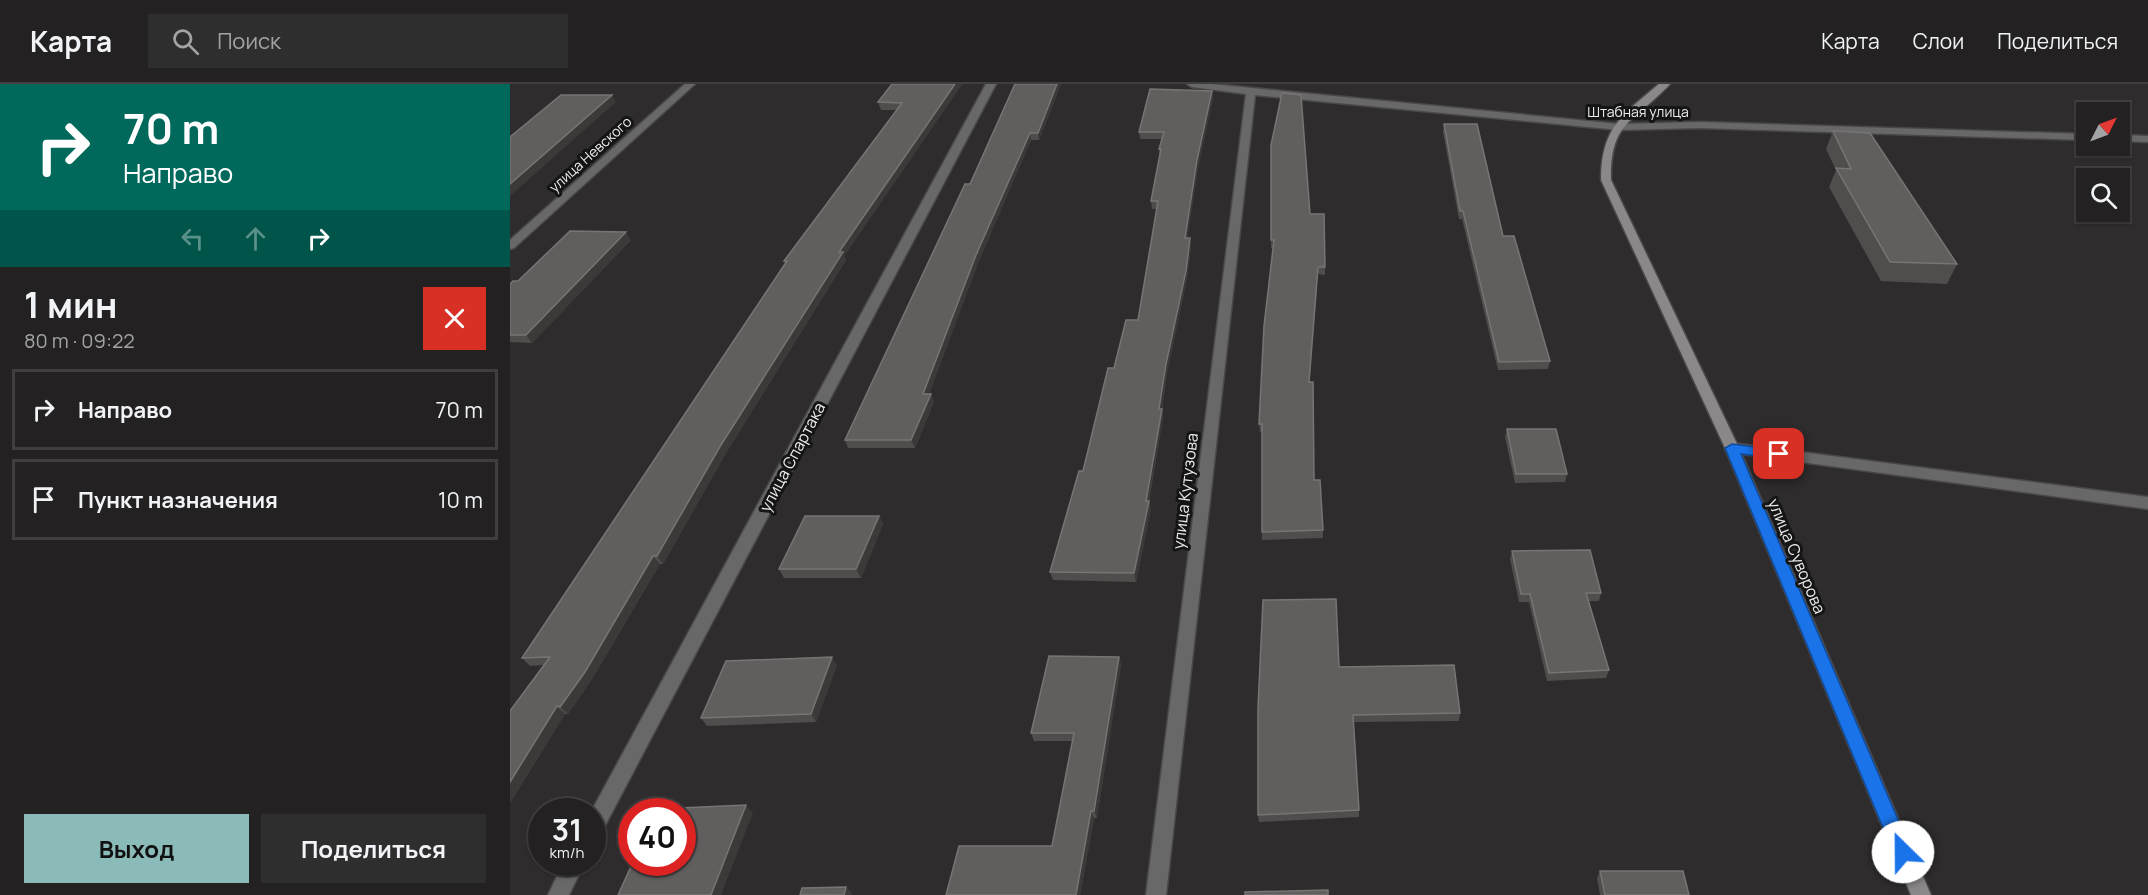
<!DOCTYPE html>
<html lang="ru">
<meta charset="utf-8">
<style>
:root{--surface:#232122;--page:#2f2e2f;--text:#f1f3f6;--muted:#a3a3a5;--line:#403e40;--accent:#8bbbb9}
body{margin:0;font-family:Manrope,sans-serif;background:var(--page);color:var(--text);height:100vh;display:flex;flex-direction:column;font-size:22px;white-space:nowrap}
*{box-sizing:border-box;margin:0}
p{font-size:20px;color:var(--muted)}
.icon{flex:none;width:33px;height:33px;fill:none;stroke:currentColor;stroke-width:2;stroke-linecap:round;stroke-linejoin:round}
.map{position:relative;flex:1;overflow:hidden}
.side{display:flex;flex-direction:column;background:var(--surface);width:510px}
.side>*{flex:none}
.top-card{background:#00695c;color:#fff;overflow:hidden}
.needle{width:39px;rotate:48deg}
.controls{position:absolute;left:1566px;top:18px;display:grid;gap:12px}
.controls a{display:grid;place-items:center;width:54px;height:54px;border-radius:0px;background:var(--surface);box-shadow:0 2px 4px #0004,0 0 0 2px var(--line);font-size:30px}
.speed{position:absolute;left:18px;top:714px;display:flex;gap:12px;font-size:30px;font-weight:700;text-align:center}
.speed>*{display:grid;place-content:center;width:78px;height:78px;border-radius:50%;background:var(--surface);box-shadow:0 2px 4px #0004,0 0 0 2px var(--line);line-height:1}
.speed small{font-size:15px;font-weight:400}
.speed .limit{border:9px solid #d22;background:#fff;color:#111}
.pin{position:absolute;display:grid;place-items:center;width:51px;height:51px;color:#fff;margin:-26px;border-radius:12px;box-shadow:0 3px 9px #0006}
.me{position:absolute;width:66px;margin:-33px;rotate:337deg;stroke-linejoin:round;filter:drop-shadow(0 0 4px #0008)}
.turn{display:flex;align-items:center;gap:21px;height:126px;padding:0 24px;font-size:27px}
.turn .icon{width:78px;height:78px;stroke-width:2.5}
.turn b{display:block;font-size:42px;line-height:51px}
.lanes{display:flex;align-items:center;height:57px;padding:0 24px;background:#0003;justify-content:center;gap:30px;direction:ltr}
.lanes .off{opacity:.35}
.round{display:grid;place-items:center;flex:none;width:63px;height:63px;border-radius:0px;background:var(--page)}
.summary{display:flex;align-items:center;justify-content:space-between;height:102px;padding:0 24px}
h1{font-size:36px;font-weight:700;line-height:45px}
.action{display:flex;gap:12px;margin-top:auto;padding:12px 24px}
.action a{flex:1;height:69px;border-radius:0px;background:var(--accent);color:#111;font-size:24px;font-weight:700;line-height:69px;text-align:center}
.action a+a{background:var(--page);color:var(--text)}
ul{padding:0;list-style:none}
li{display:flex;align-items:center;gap:18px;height:81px;margin:0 12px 9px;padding:0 12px;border:3px solid var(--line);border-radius:0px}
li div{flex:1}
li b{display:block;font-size:22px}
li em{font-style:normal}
header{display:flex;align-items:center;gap:36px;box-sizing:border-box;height:84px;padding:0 30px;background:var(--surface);border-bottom:2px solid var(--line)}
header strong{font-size:28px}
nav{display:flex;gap:33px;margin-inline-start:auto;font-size:21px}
.search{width:420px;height:54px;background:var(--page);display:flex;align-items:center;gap:15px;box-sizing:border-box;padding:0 21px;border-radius:0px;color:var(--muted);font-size:22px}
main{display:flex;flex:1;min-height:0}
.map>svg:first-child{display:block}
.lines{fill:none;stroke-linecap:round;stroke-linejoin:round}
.lane-casing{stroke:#4a4748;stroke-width:3}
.street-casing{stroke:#4a4748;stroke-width:3}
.secondary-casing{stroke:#4a4748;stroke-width:3}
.lane{fill:#696868;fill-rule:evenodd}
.street{fill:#696868;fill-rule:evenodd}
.secondary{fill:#8b8889;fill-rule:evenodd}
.wall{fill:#504d4d}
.shaded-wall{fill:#3c3939}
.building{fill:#615e5e;stroke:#777474;stroke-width:1.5}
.route{fill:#1a73e8;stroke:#114b97;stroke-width:1.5}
.labels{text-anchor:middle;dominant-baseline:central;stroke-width:6;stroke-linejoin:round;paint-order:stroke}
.far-street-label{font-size:14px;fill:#eeecec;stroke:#161515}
.street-label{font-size:16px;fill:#eeecec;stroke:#161515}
</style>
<header>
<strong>Карта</strong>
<div class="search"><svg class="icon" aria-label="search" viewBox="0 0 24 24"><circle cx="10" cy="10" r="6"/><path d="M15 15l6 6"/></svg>Поиск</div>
<nav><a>Карта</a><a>Слои</a><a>Поделиться</a></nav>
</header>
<main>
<section class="side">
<div class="top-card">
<div class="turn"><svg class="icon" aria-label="right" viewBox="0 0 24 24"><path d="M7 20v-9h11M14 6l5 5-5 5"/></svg><div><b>70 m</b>Направо</div></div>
<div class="lanes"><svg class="icon off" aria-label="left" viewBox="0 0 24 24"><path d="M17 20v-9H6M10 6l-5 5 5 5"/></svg><svg class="icon off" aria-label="ahead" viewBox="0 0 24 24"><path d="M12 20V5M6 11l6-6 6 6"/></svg><svg class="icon" aria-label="right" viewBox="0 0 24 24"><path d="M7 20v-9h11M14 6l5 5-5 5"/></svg></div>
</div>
<div class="summary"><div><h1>1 мин</h1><p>80 m · 09:22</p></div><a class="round" style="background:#d93025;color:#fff"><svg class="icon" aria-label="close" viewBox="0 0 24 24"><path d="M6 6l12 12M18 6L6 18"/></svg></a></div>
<ul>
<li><svg class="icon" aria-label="right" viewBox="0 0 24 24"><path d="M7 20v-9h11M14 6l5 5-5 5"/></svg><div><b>Направо</b></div><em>70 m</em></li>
<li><svg class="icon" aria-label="arrive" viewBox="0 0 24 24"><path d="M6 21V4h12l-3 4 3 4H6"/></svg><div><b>Пункт назначения</b></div><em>10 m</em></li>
</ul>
<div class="action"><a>Выход</a><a>Поделиться</a></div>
</section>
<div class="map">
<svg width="1638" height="811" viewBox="0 0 1638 811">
<rect width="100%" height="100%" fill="#2f2c2d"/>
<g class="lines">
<defs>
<path id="lane" d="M 1222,359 L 1638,413 L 1638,425 L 1217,368 L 1215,364 Z"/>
<path id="street" d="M 175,0 L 185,0 L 4,164 L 0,165 L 0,156 Z
M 476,0 L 486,0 L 89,753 L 82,755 L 81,728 Z
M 677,0 L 702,0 L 1109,40 L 1190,38 L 1576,50 L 1576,56 L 1190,44 L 1109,46 L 745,11 L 656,811 L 636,811 L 736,10 L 682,3 Z
M 1610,51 L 1638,52 L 1638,58 L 1610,57 Z
M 54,778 L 75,778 L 59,811 L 38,811 Z"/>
<path id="secondary" d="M 1149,0 L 1160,0 C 1125,38 1100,36 1101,96 L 1229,364 L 1421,811 L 1401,811 L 1215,364 L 1091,96 C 1091,44 1112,31 1149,0 Z"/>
</defs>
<use href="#lane" class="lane-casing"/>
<use href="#street" class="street-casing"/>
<use href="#secondary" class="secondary-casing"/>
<use href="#lane" class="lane"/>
<use href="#street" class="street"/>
<use href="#secondary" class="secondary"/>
</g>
<path class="wall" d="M 452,0 L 334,172 L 336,176 L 216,369 L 153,480 L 150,480 L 82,595 L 58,630 L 55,630 L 0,719 L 34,581 L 20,582 L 12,574 L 275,180 L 274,177 L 387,26 L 371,26 L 368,18 Z
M 505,0 L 551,0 L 529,56 L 521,56 L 468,179 L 419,310 L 421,310 L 424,318 L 405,364 L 338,364 L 335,356 L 460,100 Z
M 702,7 L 703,14 L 688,84 L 677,154 L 680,154 L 681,162 L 677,195 L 657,289 L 652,326 L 653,333 L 639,417 L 641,425 L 626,498 L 543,496 L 540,488 L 573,387 L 604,284 L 628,236 L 647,125 L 642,125 L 641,117 L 650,73 L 649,65 L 652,55 L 630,55 L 629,48 Z
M 934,40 L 993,152 L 1040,277 L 1038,285 L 988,286 L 952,135 L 949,135 L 933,48 Z
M 1323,47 L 1447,180 L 1437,200 L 1371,197 L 1319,103 L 1326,86 L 1316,65 Z
M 800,130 L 815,183 L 815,191 L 808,190 L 799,298 L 804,396 L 813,446 L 813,454 L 752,456 L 752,348 L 750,348 L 749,340 L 763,164 L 761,164 L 761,156 Z
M 121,156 L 22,259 L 0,258 L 0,200 Z
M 997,345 L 1057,390 L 1055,398 L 1005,399 L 995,353 Z
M 369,432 L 373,440 L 351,494 L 274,494 L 269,485 Z
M 1002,467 L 1091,509 L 1089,517 L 1079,517 L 1099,586 L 1096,594 L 1037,597 L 1019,518 L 1009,518 L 1000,475 Z
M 609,573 L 611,581 L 587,734 L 584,734 L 570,811 L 436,811 L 542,762 L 563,657 L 524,657 L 521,649 Z
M 327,581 L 306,638 L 197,642 L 191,634 Z
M 829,583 L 950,629 L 949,637 L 843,638 L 849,726 L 849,733 L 749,738 L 748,731 Z
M 1090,787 L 1179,811 L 1090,811 L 1087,794 Z"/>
<path class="shaded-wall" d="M 445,0 L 452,0 L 334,172 L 336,176 L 216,369 L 153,480 L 147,472 L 211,361 L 329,168 Z
M 547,0 L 551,0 L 529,56 L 528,49 Z
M 702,7 L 703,14 L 688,84 L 676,162 L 675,154 L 687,76 Z
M 102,11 L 106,18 L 0,112 L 0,100 Z
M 520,49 L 521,56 L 468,179 L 416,318 L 413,310 L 466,171 Z
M 116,148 L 121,156 L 22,259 L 16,251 Z
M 680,154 L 681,162 L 677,195 L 657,289 L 652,326 L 653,333 L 637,425 L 636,417 L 656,280 Z
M 808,183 L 808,190 L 799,306 L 799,298 Z
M 421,310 L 424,318 L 405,364 L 401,356 Z
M 639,417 L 641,425 L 626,498 L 624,489 Z
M 369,432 L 373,440 L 351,494 L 346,485 Z
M 143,472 L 150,480 L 82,595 L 58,630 L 50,623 Z
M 322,573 L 327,581 L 306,638 L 301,630 Z
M 609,573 L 611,581 L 587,734 L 584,727 Z
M 47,622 L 55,630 L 0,719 L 0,698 Z
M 236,721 L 243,729 L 211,811 L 201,811 Z
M 581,727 L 584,734 L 570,811 L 566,811 Z
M 336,803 L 342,809 L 342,811 L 334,811 Z"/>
<path class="building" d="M 382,0 L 445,0 L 329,168 L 333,168 L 211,361 L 147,472 L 143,472 L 75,588 L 50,623 L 47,622 L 0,698 L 0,627 L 40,573 L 12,574 L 277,177 L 274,177 L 392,19 L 368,18 Z
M 505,0 L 547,0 L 528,49 L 520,49 L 466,171 L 413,310 L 421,310 L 401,356 L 335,356 L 455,100 L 460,100 Z
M 640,5 L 702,7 L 687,76 L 675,154 L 680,154 L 676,187 L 656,280 L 649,325 L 652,325 L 636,417 L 639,417 L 624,489 L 540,488 L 569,387 L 573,387 L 598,284 L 604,284 L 616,236 L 628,236 L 648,117 L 641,117 L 651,65 L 649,65 L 654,48 L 629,48 Z
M 772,9 L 791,11 L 800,130 L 814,130 L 815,183 L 808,183 L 799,298 L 803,298 L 804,396 L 810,396 L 813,446 L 752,448 L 752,340 L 749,340 L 754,242 L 764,156 L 761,156 L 761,61 Z
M 51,11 L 102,11 L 0,100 L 0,53 Z
M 934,40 L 967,40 L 993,152 L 1004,152 L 1040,277 L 989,278 L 953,127 L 950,127 Z
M 1323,47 L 1360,49 L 1447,180 L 1380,178 L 1326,84 L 1341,85 Z
M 60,147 L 116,148 L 16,251 L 0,251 L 0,200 L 3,197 L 8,197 Z
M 997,345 L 1046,345 L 1057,390 L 1006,390 Z
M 295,432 L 369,432 L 346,485 L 269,485 Z
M 1080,466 L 1091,509 L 1076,509 L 1099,586 L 1039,589 L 1020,510 L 1011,510 L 1002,467 Z
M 826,515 L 829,583 L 944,581 L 950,629 L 843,631 L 849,726 L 748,731 L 748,624 L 753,516 Z
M 539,572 L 609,573 L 584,727 L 581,727 L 566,811 L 436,811 L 449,762 L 542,762 L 564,649 L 521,649 Z
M 322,573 L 301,630 L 191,634 L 216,577 Z
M 236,721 L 201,811 L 108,811 L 123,778 L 172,778 L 172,728 L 146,728 L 147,725 Z
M 1090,787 L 1173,787 L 1179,811 L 1095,811 Z
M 336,803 L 334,811 L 290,811 L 292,804 Z
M 818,806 L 818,811 L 735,811 L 735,808 Z"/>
<path class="route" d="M 1222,360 L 1269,366 L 1276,370 L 1269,375 L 1231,370 L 1402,768 L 1399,775 L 1393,777 L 1386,775 L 1215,364 Z"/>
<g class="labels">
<g class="far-street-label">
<text x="1128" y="27">Штабная улица</text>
<text transform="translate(80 70) rotate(-42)">улица Невского</text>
</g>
<g class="street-label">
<text transform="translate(282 373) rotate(-62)">улица Спартака</text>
<text transform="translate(675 407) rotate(-83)">улица Кутузова</text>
<text transform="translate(1287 472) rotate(67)">улица Суворова</text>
</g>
</g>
</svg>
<div class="controls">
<a><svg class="needle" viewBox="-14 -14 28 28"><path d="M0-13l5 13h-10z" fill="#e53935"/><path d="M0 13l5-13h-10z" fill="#a3a3a5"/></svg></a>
<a><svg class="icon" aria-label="search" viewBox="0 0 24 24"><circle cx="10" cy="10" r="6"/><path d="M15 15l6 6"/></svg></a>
</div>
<div class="speed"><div>31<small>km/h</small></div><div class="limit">40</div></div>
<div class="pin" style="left:1269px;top:370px;background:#d93025"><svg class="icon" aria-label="arrive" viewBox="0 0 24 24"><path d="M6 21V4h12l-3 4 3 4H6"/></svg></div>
<svg class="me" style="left:1393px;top:768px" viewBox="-20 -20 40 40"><circle r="19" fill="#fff"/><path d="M0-13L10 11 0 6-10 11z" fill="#1a73e8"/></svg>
</div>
</main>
